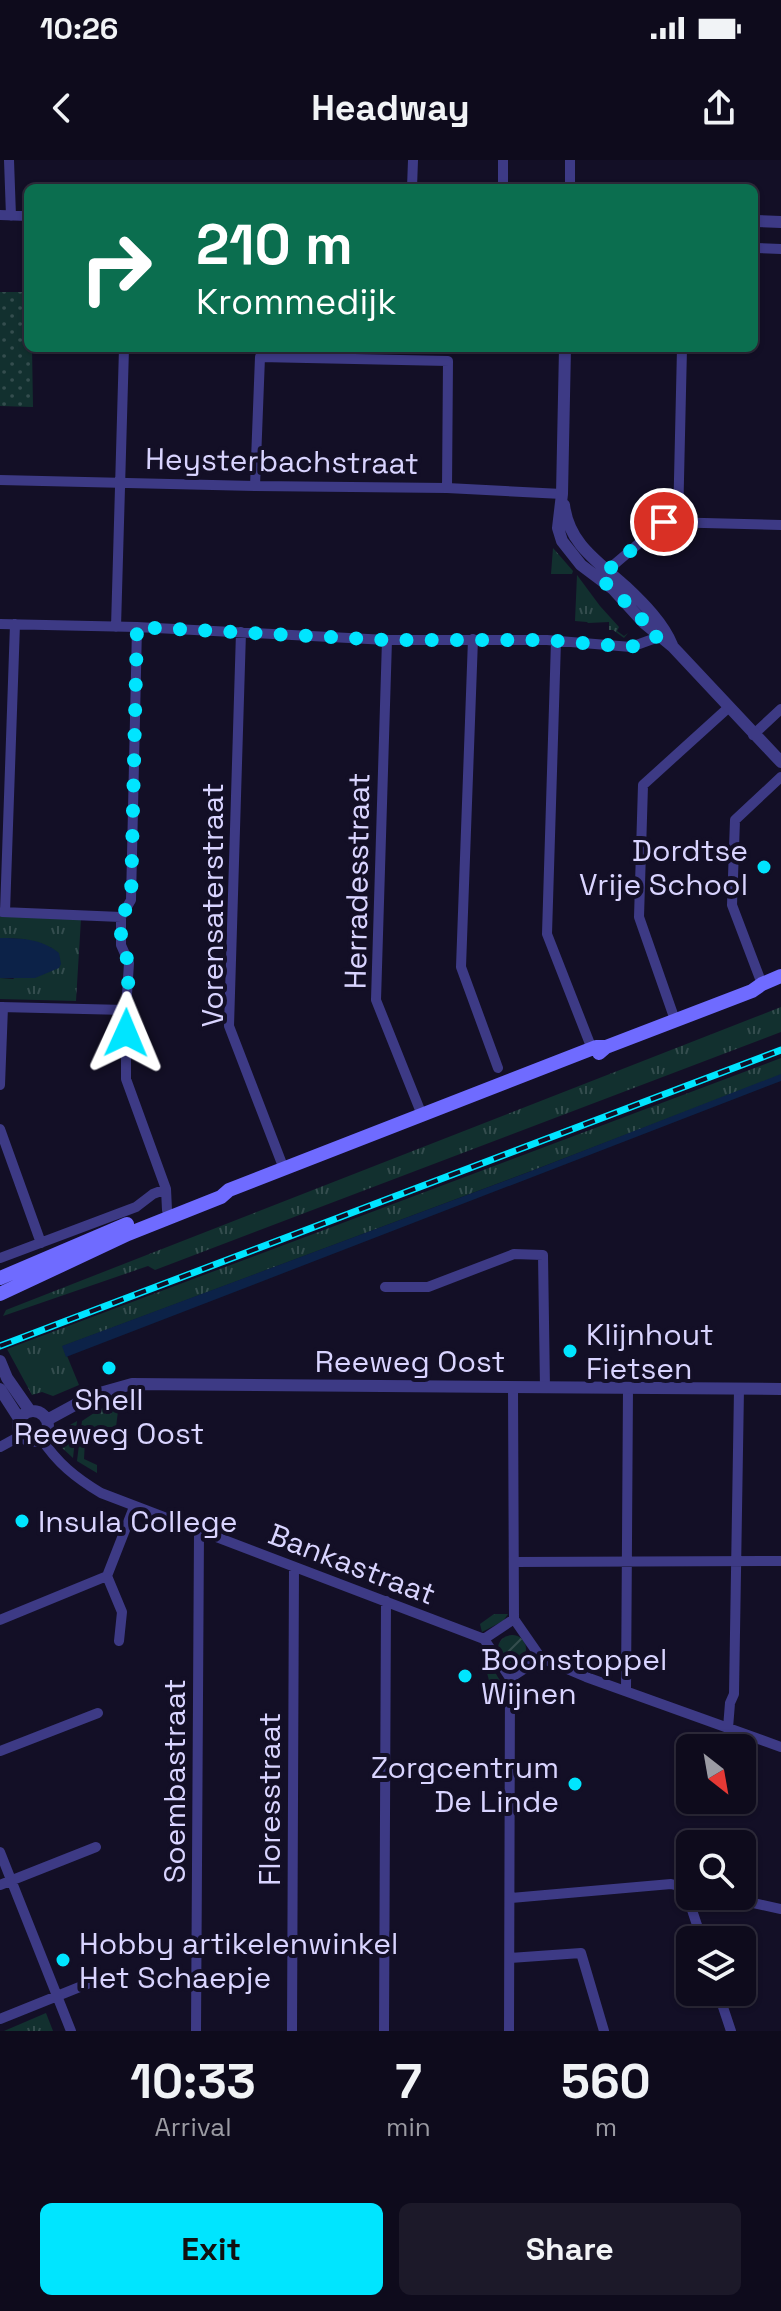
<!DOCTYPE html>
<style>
:root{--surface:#0e0b1c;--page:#1c1929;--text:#f1f3f6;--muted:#9b9ba3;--line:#2e2b3b;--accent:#00e5ff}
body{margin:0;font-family:"Space Grotesk",sans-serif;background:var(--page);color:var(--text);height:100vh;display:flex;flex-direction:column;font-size:30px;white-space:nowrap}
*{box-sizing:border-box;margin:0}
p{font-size:26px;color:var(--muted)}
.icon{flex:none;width:44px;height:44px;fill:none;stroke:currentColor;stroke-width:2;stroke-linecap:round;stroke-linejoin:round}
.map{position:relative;height:1871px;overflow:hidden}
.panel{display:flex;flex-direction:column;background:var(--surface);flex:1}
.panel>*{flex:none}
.banner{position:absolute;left:24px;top:24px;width:734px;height:168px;border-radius:12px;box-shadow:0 2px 6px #0004,0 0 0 2px var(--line);background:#0b6e4f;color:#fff;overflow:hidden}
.needle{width:52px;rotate:149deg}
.controls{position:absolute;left:676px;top:1574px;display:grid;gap:16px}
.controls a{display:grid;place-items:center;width:80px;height:80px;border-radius:12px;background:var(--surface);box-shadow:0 2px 6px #0004,0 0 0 2px var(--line);font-size:40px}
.pin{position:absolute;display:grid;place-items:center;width:68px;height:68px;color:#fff;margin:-34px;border:4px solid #fff;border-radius:50%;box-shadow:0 2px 8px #0007}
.me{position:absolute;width:88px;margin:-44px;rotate:1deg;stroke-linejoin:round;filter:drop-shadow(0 0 6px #0008)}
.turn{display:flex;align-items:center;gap:28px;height:168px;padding:0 40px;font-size:36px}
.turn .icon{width:104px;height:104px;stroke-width:2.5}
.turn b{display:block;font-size:56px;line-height:68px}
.eta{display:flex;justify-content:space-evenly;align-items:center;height:136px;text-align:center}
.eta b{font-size:48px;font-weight:800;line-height:56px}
.cta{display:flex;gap:16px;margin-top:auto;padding:16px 40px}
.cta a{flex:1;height:92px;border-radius:12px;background:var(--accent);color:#111;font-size:32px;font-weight:800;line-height:92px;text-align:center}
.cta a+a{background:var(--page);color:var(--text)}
.status{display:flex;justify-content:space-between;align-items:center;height:56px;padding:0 40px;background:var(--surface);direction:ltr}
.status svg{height:22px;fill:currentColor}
header{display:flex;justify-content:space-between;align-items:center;height:104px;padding:0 40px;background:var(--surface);font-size:36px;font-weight:800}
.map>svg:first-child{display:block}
.grass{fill:url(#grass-tufts)}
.park{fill:url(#park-dots)}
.garden{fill:url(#garden-furrows)}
.water{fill:#0c2248}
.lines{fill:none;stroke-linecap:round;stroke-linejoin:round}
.minor{stroke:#3d3a85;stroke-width:10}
.tertiary{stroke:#3d3a85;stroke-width:12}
.secondary{stroke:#6f6bff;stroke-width:14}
.rail-casing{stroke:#00e5ff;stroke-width:7}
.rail{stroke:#130f26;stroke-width:4;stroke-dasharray:12;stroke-linecap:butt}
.route{stroke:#00e5ff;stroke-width:14;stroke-dasharray:0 25.2}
.poi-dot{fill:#00e5ff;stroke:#130f26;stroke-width:3}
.labels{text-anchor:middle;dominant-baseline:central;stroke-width:8;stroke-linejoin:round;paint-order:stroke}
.street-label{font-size:30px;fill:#d9d4ff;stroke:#130f26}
.poi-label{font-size:30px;fill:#d9d4ff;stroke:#130f26;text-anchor:start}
</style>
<div class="status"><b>10:26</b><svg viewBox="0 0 49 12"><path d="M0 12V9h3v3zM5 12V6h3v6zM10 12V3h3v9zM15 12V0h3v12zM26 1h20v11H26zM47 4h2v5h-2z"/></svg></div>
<header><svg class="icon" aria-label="back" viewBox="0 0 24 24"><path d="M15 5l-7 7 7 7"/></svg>Headway<svg class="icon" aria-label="share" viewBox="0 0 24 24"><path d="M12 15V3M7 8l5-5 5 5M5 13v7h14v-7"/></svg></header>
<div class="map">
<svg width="781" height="1871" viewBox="0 0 781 1871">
<defs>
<pattern id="grass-tufts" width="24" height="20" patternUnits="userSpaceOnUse" patternTransform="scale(2)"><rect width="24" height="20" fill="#12302f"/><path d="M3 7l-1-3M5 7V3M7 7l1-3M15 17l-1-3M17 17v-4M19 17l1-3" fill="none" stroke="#344d4e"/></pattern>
<pattern id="park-dots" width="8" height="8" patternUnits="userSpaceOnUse" patternTransform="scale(2)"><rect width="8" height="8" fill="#12302f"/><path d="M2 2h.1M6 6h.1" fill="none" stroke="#344d4e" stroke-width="1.8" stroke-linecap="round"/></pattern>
<pattern id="garden-furrows" width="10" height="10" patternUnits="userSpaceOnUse" patternTransform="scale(2)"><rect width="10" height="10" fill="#12302f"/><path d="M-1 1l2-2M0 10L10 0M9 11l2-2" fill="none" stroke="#344d4e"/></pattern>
</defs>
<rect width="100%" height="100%" fill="#130f26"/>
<path class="grass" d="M 553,388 L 573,411 L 572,414 L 551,414 Z
M 577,415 L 600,446 L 619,467 L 617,471 L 624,476 L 628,473 L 624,478 L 613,470 L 609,470 L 609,462 L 588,463 L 587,462 L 575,461 Z
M 0,756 L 81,759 L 76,841 L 0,839 L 0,818 L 13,819 L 52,788 L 23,779 L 0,778 Z
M 781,847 L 781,872 L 155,1110 L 148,1106 L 3,1156 L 6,1150 Z
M 781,898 L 781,915 L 534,1010 L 63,1186 L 79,1225 L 53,1236 L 42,1232 L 32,1235 L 7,1189 Z
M 119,1243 L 116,1267 L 101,1267 L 102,1281 L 85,1280 L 84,1299 L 97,1305 L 97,1313 L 77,1301 L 82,1261 L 100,1249 Z
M 77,1261 L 73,1298 L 59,1285 L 63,1269 Z
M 494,1454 L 508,1454 L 503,1461 L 482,1472 L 480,1464 Z
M 487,1499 L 505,1529 L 492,1532 L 484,1501 Z
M 46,1853 L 53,1871 L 4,1871 Z"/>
<path class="park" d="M 0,132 L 28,132 L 28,188 L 32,188 L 33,247 L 0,246 Z"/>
<path class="garden" d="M498 1489a14 14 0 1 1 28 0a14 14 0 1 1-28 0Z"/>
<path class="water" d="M 0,778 C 21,778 42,779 59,793 L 61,804 L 59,808 L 35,818 L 0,818 Z
M 781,914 L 781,921 L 66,1197 L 62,1186 L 534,1010 Z"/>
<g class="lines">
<path class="minor" d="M 9,0 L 11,56
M 570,0 L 570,28
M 412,28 L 413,0
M 503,28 L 503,0
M 0,55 L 28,56
M 754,88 L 781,89
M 0,320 L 255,326 L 447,328 L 562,334
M 255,326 L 260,197 L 448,201 L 447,328
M 678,363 L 682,188
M 603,414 L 664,362 L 781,365
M 0,464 L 137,467 L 387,480 L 547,480 L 631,487 L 653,479 L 662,473
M 116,467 L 124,188
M 137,467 L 131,740 L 121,757 L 121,785 L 129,803 L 126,850 L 126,919 L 166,1029 L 167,1050 L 169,1057
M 241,472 L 229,866 L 284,1009
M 473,479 L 461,807 L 498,908
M 387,480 L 376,840 L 422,955
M 556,481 L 547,774 L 592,889
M 753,575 L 781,549
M 2,752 L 121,757
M 5,752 L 15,464
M 762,824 L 732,745 L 735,660 L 781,617
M 0,847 L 126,850
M 675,860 L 639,757 L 643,625 L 728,548
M 0,925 L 3,847
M 0,969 L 41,1083
M 0,1098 L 136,1047 L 153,1034 L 166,1029
M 385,1127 L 428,1127 L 514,1094 L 543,1095 L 545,1228
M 513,1228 L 514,1459
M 41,1278 C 57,1303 76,1318 101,1333 L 484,1479
M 0,1287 L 22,1275
M 514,1402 L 781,1401
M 514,1459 L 541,1498
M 0,1460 L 107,1416
M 484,1479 L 510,1518
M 484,1479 L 514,1459
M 119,1481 L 122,1452 L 107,1416 L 134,1347
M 541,1498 L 586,1517 L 781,1587
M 510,1518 L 541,1498
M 626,1531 L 628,1228
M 728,1568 L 730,1543 L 734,1534 L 739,1229
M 0,1591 L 98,1553
M 0,1692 L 71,1871
M 0,1725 L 96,1687
M 694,1736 L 692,1750 L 702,1780
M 721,1736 L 781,1749
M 511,1738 L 671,1724 L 690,1729
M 510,1798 L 581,1793 L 604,1871
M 718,1832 L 731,1871
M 0,1859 L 97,1820
M 196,1871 L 199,1372
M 292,1871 L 294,1407
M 384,1871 L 386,1441
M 509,1871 L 510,1518"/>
<path class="tertiary" d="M 754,61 L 781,62
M 565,188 L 562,334 L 558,368 L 562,381 L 581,405 L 613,429 L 644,463 L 673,487 L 781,602
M 564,345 C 569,385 599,402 626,427 C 644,444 663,463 672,485
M 0,1201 L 7,1218 L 30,1251
M 0,1229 L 20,1260
M18 1266a15 15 0 1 1 30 0a15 15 0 1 1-30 0Z
M 47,1260 L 93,1235 L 132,1224 L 781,1229"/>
<path class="secondary" d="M 599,893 L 606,887 L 752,831 L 762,824 L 781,816
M 0,1118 L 127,1064
M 0,1134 L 128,1074 L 221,1037 L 229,1030 L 596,887 L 606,887"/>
<defs>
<path id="rail" d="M 0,1186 L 781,890"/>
</defs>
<use href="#rail" class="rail-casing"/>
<use href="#rail" class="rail"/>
</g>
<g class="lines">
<path class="route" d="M 126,873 L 129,803 L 121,785 L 121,757 L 131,740 L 137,467 L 387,480 L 547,480 L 631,487 L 658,476 L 613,429 L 599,418 L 664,362"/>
</g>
<g class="poi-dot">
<circle cx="764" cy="707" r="8"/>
<circle cx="570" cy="1191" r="8"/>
<circle cx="109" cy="1208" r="8"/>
<circle cx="22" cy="1361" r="8"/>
<circle cx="465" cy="1516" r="8"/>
<circle cx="575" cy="1624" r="8"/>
<circle cx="63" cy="1800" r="8"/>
</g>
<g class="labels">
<g class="street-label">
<text transform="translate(282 301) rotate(1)">Heysterbachstraat</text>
<text transform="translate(357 721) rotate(-89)">Herradesstraat</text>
<text transform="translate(212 745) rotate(-90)">Vorensaterstraat</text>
<text x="410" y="1201">Reeweg Oost</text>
<text transform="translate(352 1404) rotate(21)">Bankastraat</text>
<text transform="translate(174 1621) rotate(-90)">Soembastraat</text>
<text transform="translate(269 1639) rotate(-90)">Floresstraat</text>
</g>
<g class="poi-label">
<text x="748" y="690" text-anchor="end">Dordtse<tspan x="748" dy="34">Vrije School</tspan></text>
<text x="586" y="1174">Klijnhout<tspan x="586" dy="34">Fietsen</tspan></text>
<text x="109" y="1239" text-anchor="middle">Shell<tspan x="109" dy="34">Reeweg Oost</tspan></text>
<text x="38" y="1361">Insula College</text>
<text x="481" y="1499">Boonstoppel<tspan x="481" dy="34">Wijnen</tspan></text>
<text x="559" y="1607" text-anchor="end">Zorgcentrum<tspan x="559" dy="34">De Linde</tspan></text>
<text x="79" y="1783">Hobby artikelenwinkel<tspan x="79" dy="34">Het Schaepje</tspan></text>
</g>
</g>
</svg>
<div class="controls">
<a><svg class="needle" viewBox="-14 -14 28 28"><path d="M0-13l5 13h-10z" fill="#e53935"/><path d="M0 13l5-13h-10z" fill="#9b9ba3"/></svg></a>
<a><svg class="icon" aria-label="search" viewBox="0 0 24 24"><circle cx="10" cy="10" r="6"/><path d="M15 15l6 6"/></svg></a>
<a><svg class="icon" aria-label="layers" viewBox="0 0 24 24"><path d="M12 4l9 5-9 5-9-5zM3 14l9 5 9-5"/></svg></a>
</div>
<div class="pin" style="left:664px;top:362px;background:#d93025"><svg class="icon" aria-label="arrive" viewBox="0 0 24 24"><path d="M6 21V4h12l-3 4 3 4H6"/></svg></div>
<svg class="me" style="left:126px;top:873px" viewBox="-20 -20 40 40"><path d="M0-17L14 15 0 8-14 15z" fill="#00e5ff" stroke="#fff" stroke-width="4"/></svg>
<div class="banner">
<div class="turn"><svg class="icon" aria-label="right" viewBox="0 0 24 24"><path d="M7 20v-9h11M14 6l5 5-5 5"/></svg><div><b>210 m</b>Krommedijk</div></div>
</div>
</div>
<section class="panel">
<div class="eta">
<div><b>10:33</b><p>Arrival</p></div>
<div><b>7</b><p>min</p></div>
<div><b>560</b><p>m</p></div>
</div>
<div class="cta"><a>Exit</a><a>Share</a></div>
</section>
